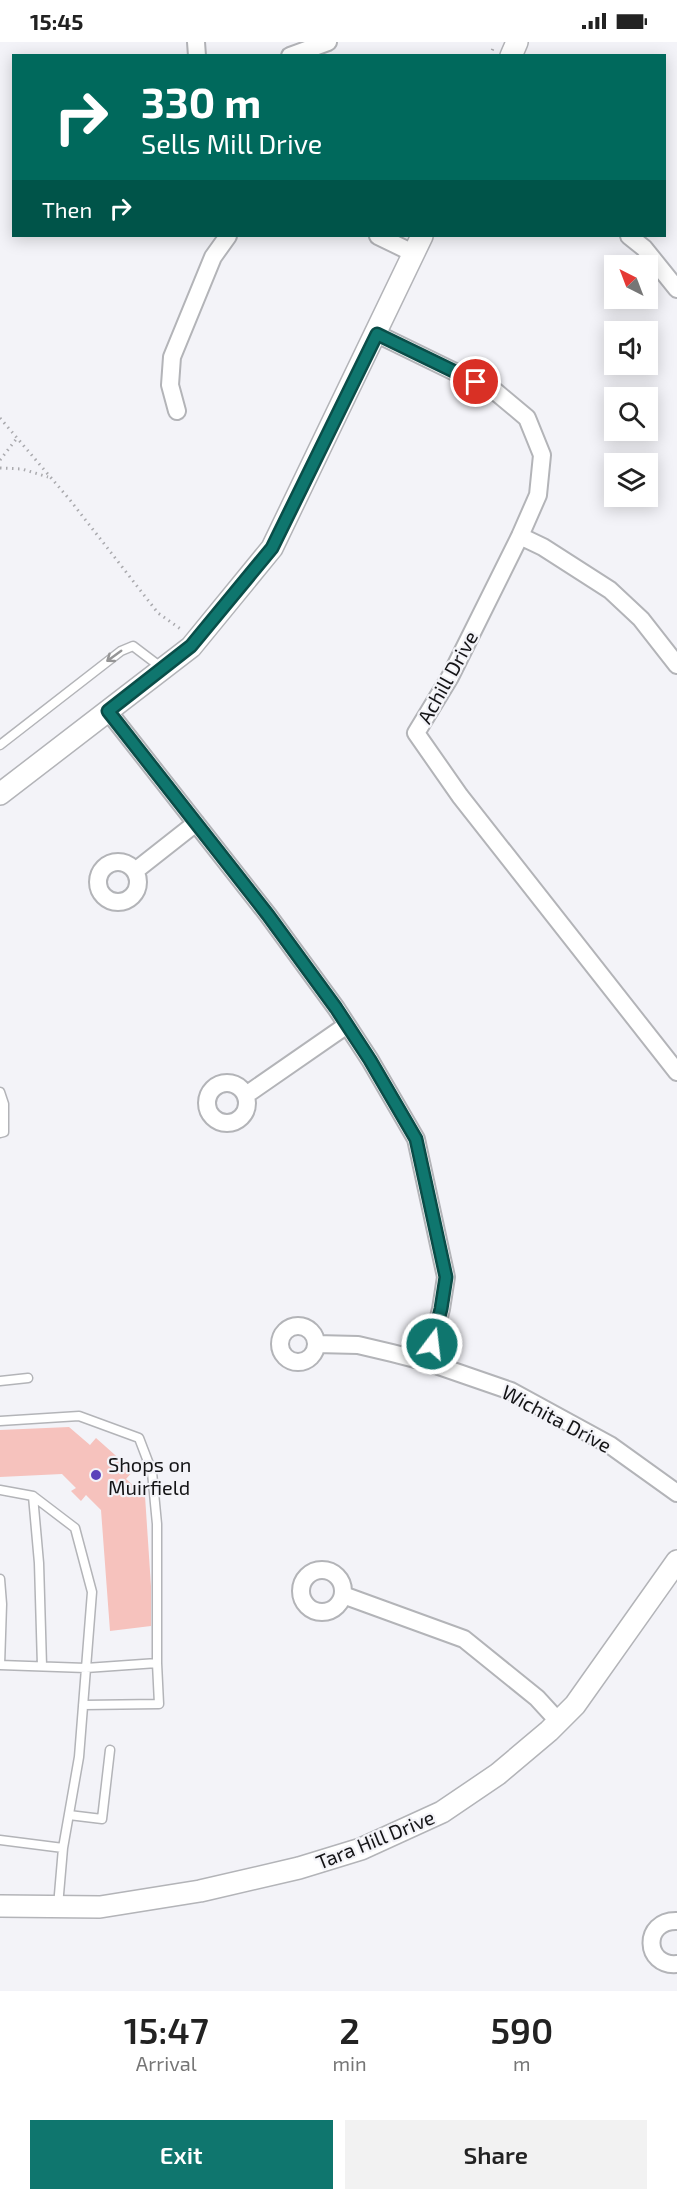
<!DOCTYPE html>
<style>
:root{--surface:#fff;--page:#f2f2f2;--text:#222;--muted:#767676;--accent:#0f766e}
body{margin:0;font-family:"Exo 2",sans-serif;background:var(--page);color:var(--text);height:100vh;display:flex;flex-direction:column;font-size:22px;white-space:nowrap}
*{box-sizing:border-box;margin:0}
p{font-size:20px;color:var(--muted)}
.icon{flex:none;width:33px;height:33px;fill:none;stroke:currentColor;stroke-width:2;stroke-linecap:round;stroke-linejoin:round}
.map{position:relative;height:1949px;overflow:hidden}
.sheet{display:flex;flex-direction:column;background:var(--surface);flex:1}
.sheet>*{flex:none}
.banner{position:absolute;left:12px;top:12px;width:654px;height:183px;border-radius:0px;box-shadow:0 3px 15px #0003;background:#00695c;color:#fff;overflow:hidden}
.needle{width:39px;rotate:318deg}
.tools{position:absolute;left:604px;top:213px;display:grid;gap:12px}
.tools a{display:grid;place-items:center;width:54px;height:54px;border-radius:0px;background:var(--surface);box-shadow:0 3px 15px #0003;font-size:30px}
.pin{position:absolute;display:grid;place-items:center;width:51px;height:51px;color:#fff;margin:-26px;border:3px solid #fff;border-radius:50%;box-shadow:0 2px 6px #0007}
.me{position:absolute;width:66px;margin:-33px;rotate:15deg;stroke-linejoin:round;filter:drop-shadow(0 0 4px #0008)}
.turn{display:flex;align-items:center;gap:21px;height:126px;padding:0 30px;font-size:27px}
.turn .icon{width:78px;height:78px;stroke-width:2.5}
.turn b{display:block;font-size:42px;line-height:51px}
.then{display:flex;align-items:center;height:57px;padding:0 30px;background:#0003;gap:12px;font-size:22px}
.eta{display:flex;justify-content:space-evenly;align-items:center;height:102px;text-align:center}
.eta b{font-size:36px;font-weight:600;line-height:42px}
.button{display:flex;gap:12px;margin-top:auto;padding:12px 30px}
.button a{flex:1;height:69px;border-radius:0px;background:var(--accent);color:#fff;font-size:24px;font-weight:600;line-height:69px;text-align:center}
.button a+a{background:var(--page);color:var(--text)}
.status{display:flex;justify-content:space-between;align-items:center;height:42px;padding:0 30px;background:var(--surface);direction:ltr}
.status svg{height:16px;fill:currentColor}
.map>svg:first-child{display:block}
.building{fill:#f6c2bd}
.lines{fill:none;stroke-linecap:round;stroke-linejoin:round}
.service-casing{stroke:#b3b4b8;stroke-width:11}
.minor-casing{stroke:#b3b4b8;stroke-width:20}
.tertiary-casing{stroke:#b3b4b8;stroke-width:24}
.path{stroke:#aaaaae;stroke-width:3;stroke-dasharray:1.5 4.5;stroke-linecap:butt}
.service{stroke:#fff;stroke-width:8}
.minor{stroke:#fff;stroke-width:16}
.tertiary{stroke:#fff;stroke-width:21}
.oneway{stroke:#959596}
.route-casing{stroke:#0a4d48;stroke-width:15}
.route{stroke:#0f766e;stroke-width:10}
.poi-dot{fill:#5a42ba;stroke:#f3f3f8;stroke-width:2}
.labels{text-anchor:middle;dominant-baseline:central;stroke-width:4.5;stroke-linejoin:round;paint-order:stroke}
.street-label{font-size:20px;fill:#141416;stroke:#f3f3f8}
.poi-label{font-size:20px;fill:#141416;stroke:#f3f3f8;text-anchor:start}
</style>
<div class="status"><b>15:45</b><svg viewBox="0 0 49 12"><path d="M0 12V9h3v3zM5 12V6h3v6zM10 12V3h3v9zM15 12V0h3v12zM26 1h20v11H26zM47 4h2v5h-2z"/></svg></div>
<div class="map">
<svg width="677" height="1949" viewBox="0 0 677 1949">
<rect width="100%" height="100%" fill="#f3f3f8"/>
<path class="building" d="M 69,1385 L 90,1403 L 96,1396 L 133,1429 L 126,1437 L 145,1454 L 151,1544 L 151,1584 L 110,1589 L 101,1468 L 86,1453 L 81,1459 L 71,1449 L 76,1446 L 62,1432 L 0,1435 L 0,1388 Z"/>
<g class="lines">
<defs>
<path id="service" d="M 0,703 L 121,609 L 133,604 L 162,626
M 0,1050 L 4,1062 L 4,1090 L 0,1091
M 0,1339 L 28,1336
M 0,1379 L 79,1374 L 139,1396 L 152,1430 L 157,1482 L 157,1621 L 86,1626 L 0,1623
M 0,1448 L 33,1454 L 75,1486 L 92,1550 L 79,1715 L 63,1806
M 33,1454 L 39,1521 L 42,1624
M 0,1537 L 2,1562 L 0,1623
M 83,1663 L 159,1662 L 157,1621
M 69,1773 L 102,1777 L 110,1708
M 0,1798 L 63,1806 L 58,1864"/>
<path id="minor" d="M 196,0 L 197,14
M 290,14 L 328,0
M 378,194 L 413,211
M 629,194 L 644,206 L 677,247
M 377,292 L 496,350 L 527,376 L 542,413 L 538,453 L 520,494 L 450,635 L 416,691 L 460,754 L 677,1030
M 177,369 L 170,343 L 172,315 L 213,215 L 228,194
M 520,494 L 543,505 L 610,548 L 641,577 L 677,623
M 108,669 L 268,873 L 336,966 L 370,1018 L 416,1097 L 446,1235 L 441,1267 L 427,1320
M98 840a20 20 0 1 1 40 0a20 20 0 1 1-40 0Z
M 135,829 L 196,781
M207 1061a20 20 0 1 1 40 0a20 20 0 1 1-40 0Z
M 246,1053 L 347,983
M280 1302a18 18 0 1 1 36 0a18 18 0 1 1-36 0Z
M 316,1302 L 358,1303 L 392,1311 L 427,1320 L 511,1349 L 610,1403 L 677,1451
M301 1549a21 21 0 1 1 42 0a21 21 0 1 1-42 0Z
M 343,1553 L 464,1597 L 537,1656 L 559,1680
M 677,1879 C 642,1878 644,1925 677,1922"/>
<path id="tertiary" d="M 511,14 L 517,0
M 0,752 L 191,605 L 272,506 L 422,194
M 0,1864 L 100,1865 L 200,1849 L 299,1826 L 361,1807 L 442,1770 L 498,1732 L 549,1689 L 575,1663 L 677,1519"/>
</defs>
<use href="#service" class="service-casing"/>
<use href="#minor" class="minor-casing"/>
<use href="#tertiary" class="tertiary-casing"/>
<path class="path" d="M 490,14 L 494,4
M 0,376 L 70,458 L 158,571 L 182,588
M 0,418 L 17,396
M 0,426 L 22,427 L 48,435"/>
<use href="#service" class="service"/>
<use href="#minor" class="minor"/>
<use href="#tertiary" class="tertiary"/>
</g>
<defs><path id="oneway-shaft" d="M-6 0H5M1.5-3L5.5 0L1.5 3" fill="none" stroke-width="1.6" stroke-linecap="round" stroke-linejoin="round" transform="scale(1.5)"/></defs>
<use class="oneway" href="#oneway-shaft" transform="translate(114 614) rotate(144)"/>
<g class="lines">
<defs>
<path id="route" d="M 432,1302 L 441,1267 L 446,1235 L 416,1097 L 370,1018 L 336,966 L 268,873 L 108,669 L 191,604 L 272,506 L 377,292 L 476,340"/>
</defs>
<use href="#route" class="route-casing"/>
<use href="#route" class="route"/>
</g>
<circle class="poi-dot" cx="96" cy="1433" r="6"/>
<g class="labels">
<g class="street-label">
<text transform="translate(447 635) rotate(-61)">Achill Drive</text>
<text transform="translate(557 1376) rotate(28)">Wichita Drive</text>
<text transform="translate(375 1797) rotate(-22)">Tara Hill Drive</text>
</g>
<g class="poi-label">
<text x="108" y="1422">Shops on<tspan x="108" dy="23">Muirfield</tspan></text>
</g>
</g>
</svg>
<div class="tools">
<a><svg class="needle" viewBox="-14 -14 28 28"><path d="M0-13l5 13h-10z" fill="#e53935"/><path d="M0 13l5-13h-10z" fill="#767676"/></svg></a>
<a><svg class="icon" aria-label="sound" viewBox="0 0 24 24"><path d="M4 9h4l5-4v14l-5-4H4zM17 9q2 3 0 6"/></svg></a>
<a><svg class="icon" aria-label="search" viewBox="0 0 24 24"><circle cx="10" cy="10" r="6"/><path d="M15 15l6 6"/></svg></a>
<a><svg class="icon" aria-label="layers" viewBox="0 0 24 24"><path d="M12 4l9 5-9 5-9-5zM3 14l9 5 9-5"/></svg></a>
</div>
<div class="pin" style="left:476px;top:340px;background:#d93025"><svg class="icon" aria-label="arrive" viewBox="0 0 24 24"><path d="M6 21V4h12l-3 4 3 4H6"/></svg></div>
<svg class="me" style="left:432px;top:1302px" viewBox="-20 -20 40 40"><circle r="17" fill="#0f766e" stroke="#fff" stroke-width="3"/><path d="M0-11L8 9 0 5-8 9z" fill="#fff"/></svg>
<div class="banner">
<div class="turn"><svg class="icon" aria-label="right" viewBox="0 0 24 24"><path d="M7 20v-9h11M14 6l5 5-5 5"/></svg><div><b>330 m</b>Sells Mill Drive</div></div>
<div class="then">Then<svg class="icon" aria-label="right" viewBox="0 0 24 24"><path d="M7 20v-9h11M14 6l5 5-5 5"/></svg></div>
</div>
</div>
<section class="sheet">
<div class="eta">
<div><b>15:47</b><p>Arrival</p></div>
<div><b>2</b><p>min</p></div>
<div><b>590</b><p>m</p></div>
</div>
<div class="button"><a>Exit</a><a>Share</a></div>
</section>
